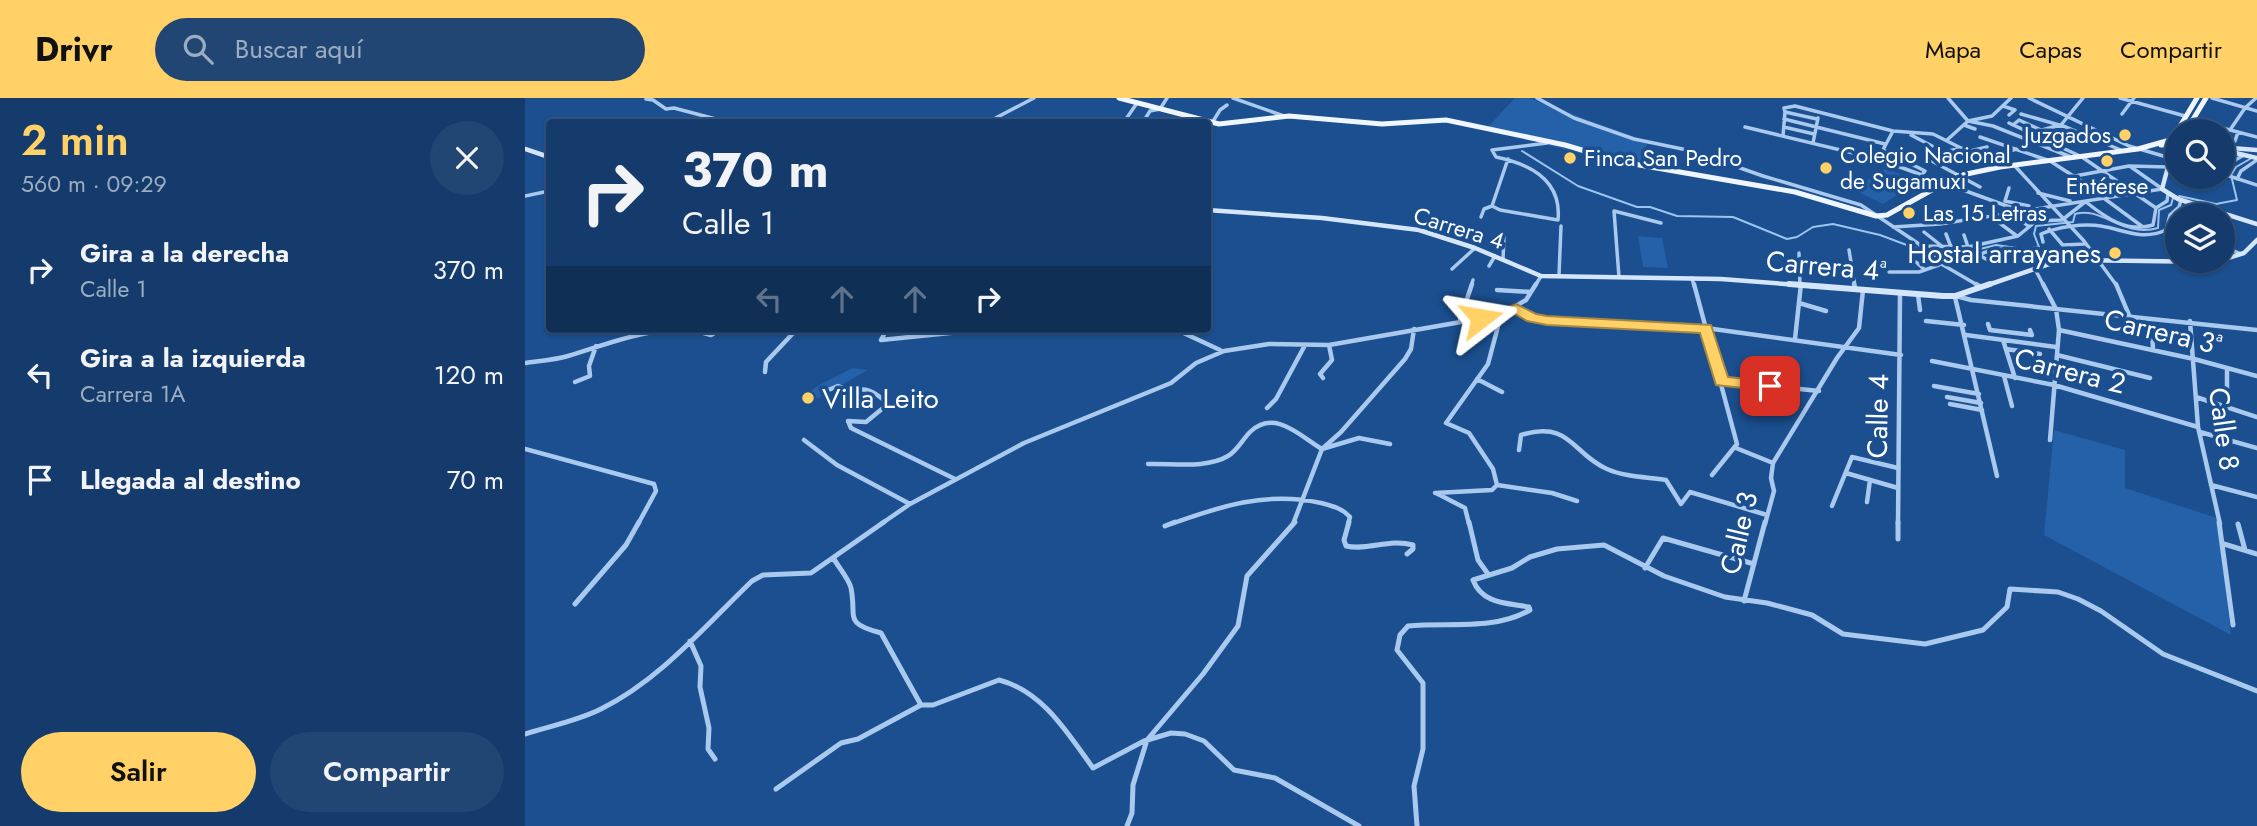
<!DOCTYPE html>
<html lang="es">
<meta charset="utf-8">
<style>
:root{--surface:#143b6b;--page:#214673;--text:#f1f3f6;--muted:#9dadc1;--line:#33557e;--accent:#ffd166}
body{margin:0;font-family:Jost,sans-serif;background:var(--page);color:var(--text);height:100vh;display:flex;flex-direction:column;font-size:26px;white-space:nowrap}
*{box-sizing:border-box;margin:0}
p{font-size:23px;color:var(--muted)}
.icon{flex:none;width:38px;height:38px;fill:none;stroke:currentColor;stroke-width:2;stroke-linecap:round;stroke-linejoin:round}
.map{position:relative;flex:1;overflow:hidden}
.side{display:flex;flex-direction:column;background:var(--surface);width:525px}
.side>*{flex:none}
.hud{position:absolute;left:21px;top:21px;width:665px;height:214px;border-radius:7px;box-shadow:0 2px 5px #0004,0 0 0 2px var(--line);background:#143b6b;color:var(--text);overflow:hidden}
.buttons{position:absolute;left:1640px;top:21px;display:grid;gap:14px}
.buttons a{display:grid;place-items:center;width:70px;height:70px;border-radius:50%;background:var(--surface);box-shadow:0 2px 5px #0004,0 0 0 2px var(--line);font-size:35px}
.pin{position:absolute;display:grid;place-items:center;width:60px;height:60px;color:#fff;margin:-30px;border-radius:14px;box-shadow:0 4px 10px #0006}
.me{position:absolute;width:77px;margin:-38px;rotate:76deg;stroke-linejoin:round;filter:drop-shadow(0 0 5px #0008)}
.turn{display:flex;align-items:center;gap:24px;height:147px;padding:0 21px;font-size:32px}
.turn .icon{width:91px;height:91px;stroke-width:2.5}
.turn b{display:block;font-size:49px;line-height:60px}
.lanes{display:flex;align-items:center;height:66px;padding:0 21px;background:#0003;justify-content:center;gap:35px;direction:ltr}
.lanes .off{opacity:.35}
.round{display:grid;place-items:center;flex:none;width:74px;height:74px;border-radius:37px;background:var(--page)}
.head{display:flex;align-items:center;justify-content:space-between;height:119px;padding:0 21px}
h1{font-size:42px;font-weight:600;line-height:52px;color:var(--accent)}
.primary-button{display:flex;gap:14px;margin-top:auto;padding:14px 21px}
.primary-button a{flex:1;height:80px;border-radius:42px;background:var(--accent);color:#111;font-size:28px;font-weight:600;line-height:80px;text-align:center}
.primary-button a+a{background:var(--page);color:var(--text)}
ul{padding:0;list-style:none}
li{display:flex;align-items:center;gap:21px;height:105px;padding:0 21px}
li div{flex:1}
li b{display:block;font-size:26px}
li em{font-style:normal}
header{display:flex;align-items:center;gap:42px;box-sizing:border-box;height:98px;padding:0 35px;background:var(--accent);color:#111}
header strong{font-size:33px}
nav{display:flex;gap:38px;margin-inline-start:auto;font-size:24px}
.search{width:490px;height:63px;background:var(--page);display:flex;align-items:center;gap:18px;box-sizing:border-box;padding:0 24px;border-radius:38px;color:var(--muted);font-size:26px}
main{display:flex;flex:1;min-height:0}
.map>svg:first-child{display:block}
.green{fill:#2461a8}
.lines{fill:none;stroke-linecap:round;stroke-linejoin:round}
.stream{stroke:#9cc4f0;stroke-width:2}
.street-far2{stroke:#a9c9ee;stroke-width:3.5}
.street-far1{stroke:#a9c9ee;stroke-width:4.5}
.street{stroke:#a9c9ee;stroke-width:5}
.secondary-far1{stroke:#d6e6fa;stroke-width:4.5}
.secondary{stroke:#d6e6fa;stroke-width:6}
.primary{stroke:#f0f6ff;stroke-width:5}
.route{fill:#ffd166;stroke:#a68842;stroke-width:2}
.poi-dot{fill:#ffd166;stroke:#1b4f8f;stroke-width:2.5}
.labels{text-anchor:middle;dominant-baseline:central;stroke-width:7;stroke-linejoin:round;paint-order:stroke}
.far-poi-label{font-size:23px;fill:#fff;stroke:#1b4f8f;text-anchor:start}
.far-street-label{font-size:23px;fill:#fff;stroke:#1b4f8f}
.poi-label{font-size:28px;fill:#fff;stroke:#1b4f8f;text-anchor:end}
.street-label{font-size:28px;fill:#fff;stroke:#1b4f8f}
</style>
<header>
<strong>Drivr</strong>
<div class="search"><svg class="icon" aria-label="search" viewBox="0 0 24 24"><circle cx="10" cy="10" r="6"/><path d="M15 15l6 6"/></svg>Buscar aquí</div>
<nav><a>Mapa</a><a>Capas</a><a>Compartir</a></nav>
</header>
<main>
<section class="side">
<div class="head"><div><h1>2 min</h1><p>560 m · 09:29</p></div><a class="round"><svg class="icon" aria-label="close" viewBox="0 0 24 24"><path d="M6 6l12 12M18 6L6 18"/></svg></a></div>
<ul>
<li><svg class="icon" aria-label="right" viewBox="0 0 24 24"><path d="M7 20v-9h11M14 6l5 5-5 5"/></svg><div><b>Gira a la derecha</b><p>Calle 1</p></div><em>370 m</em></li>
<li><svg class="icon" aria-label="left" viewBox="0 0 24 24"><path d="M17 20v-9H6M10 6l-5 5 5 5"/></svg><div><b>Gira a la izquierda</b><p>Carrera 1A</p></div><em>120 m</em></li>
<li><svg class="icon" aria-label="arrive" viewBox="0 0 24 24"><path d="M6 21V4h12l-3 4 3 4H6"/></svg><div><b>Llegada al destino</b></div><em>70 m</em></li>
</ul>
<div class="primary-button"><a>Salir</a><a>Compartir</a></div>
</section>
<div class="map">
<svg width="1732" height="728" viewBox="0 0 1732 728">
<rect width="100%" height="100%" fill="#1b4f8f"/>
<path class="green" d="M 990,0 L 1004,0 L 1123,44 L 1113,69 L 960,32 Z
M 1361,70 L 1392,84 L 1358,106 L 1327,91 Z
M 1113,138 L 1137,140 L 1143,170 L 1118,169 Z
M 328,270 L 343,272 L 284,305 L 276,300 L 294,287 Z
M 1529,332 L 1600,352 L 1600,390 L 1692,420 L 1706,537 L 1519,437 Z"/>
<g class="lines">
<path class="stream" d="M 997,53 L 1053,88 L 1112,109 L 1125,109 L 1152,118 L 1208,119 L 1262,141 L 1272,139 L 1288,129 L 1308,126 L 1355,137 L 1395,152
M 1654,98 L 1691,106 L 1712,102 L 1706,77 L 1711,69 L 1725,61
M 1400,152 L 1447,153 L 1471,147 L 1499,151 L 1514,149 L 1509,136 L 1511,128 L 1548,124 L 1550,116 C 1578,108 1596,140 1633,130 L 1634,112 L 1646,107 L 1648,100"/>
<path class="street-far2" d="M 708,0 L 759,18
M 1012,0 L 1049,20 L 1109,41 L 1167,53 L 1238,78 L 1336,107 L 1394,146 L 1401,157 L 1454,188
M 1423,0 L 1443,23
M 1504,0 L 1604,48 L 1652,62
M 1595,0 L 1660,18
M 1687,0 L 1732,13
M 121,1 L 128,2 L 141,11 L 149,10 L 202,24
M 1478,8 L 1490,12 L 1484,17
M 1260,14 L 1259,10 L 1270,8 L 1368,33 L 1408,36 L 1474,69
M 1260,14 L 1292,21
M 1496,16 L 1541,29 L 1598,53
M 1597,16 L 1609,0
M 1259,21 L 1360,46
M 1667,22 L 1732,39
M 638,23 L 620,21 L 625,13 L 635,11 L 642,0
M 1443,23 L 1468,28 L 1546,59
M 463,24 L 509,0
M 554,24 L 570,24
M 599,24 L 612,5
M 687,25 L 695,12 L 702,7
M 1484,25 L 1557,59 L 1631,110
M 1439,27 L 1450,31
M 1488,27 L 1494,22 L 1542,44
M 1536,27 L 1558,0
M 1220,29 L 1353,61 L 1493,112
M 1259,29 L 1289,36
M 1517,32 L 1535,27
M 1705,32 L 1720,10 L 1731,0
M 1386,37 L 1407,48
M 1258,38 L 1260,14
M 1455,39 L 1525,63 L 1581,99
M 1422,42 L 1443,23 L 1467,18 L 1486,0
M 1710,43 L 1713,34
M 1288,45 L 1293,20
M 1358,52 L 1400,73 L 1396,78
M 1445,53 L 1462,49
M 1418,54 L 1438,50
M 1419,55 L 1430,62
M 1480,55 L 1491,51
M 1353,61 L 1368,33
M 1405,62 L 1455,89
M 1489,67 L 1559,143 L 1592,188
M 1606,69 L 1636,90
M 1698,75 L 1705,65 L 1719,57
M 1698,76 L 1732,87
M 1550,78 L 1604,68 L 1643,69
M 1712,81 L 1716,73 L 1732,62
M 1513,95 L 1545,103
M 0,98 L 24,93
M 1580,101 L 1618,129
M 1480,103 L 1504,108
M 1480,103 L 1484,90
M 1561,104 C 1581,120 1602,135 1628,127 L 1631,110 L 1642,103 L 1643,96
M 1661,104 L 1672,116
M 967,108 L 975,112 L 1033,122 C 1037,82 1005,66 971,59 L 967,52 L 1022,45
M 967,108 L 983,61
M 1486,114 L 1503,128
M 1465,118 L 1492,138
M 956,119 L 959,111 L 967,108
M 1537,122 L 1560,104
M 1645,122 L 1652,125
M 1368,129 L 1415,126 L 1637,91
M 1524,131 L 1542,152
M 1399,134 L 1418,149
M 1421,136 L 1426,149
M 1439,137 L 1443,149
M 1518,144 L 1516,136 C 1533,129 1558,125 1576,128 C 1600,132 1617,143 1641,132 L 1645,117 L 1654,109 L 1656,102
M 1538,147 L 1559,146
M 1396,148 L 1443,149 L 1493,138 L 1511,123 L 1536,122
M 1698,148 L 1716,156
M 1324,152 L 1330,188
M 1274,155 L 1275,188
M 1402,157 L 1454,157 L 1468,165
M 1454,157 C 1478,144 1501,154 1524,166
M 978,162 L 979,137
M 1391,164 L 1400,172
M 964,168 L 970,158
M 927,171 L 950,150
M 1510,171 L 1519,188
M 1364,174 L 1394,174 L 1414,167
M 1034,177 L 1036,128
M 1094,179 L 1089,113 L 1136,125
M 1167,180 L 1169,188
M 946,188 L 948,182
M 1010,188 L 1016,178"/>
<path class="street-far1" d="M 1169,186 L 1212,346 L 1187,377
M 1329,186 L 1330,190
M 1451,186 L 1456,189
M 1518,186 L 1531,211 L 1534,232 L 1525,342
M 1591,186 L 1609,229
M 972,192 L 1006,194
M 1393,197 L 1395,212
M 1431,198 L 1446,202 L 1732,232
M 1430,199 L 1472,378
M 1274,205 L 1301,213
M 991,210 L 1007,220 L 1022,222 L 1181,230 L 1376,257
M 935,222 L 947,186
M 1401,223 L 1439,227
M 1665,223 L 1673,329 L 1695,426
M 1463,226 L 1465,232 L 1507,237 L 1505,232
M 362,231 L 356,242 L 464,231
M 482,231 L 487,231
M 650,231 L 695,252
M 1627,231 L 1628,252
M 1534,232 L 1669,261 L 1732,278
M 1441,237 L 1531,249
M 1270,241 L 1276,186
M 1478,242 L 1490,280
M 1481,251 L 1515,256
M 1532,257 L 1625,280
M 1407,263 L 1529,287 L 1673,329
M 0,265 C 14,263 29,262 43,258 C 90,244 137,222 186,237 L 196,231
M 1702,271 L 1702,298
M 240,274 L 241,264 L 272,231
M 1479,278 L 1487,308
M 798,280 L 795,276 L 807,262 L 804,247
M 952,281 L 977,294
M 1197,283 L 1294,293
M 50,284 L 65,278 L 64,268 L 71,248
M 1409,288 L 1454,296
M 301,293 L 313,288 C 335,299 336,280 363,306 L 341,324 L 323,323 L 326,330 L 430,381
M 1422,299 L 1456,305
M 1671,299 L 1732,319
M 1425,306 L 1457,312
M 742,310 L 751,301 L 779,249
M 1675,334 L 1732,350
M 279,342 L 312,367 L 385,406
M 1211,350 L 1248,365
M 0,351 L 129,386 L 131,393 L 113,426
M 994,352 L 996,337 C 1046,322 1047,356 1082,371 C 1100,379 1121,379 1141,382 L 1156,406 L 1165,394 L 1242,417
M 623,366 C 648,365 681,371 703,358 C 713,352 717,342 725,334 C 750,310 776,339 797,351 L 834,340 L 865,346
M 1321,375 L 1373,390
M 972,387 L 1027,395 L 1052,403
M 1686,387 L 1732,399
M 910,395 L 967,392 L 972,387 L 968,371 L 944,335 L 921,325 L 963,266 L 976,217
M 911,395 L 940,410 L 944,426
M 1342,404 L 1345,382
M 1307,408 L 1327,359 L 1373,370
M 356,426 L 385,406 L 499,345 L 646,285 L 671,265 L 699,253 L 744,246 L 804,247 L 976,217 L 1001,202 L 1011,186
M 646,426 C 696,408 742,393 796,405 C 807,408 817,410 825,419 L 823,426
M 768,426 L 797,351 L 816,334 L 880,261 L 886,251 L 889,231
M 1240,426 L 1249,393 L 1246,380 L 1248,365 L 1312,260 L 1334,230 L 1338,192
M 1373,426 L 1375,196"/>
<path class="street" d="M 824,424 L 819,442 L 821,448 C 844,453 864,440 888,447 L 888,451 L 882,456
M 944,424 L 953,462 L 963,476
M 1694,424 L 1708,527
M 1713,426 L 1720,452
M 640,428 L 650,424
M 1373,441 L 1373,424
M 1699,446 L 1732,456
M 309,461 C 314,470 324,481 326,490 C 332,520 318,525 356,535 L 396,607 L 408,607 L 474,582 C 518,593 543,636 568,670 L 619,643 L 646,635 L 660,636 L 679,643 L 709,672 L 750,680 L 834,728
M 1120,470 L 1138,440 L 1229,466
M 1219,503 L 1240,424
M 50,506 L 101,447 L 114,424
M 165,543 L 176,568 L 175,589 L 184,630 L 183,651 L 190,661
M 0,636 C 25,628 52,623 76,611 C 135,582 180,528 227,483 L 238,477 L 286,475 L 359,424
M 251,691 L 316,645 L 333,641 L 396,607
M 602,728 L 607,715 L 608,687 L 622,642 L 678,576 L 713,528 L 722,478 L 770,424
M 892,728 L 889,688 L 898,651 L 898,585 L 872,552 L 875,537 L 883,528 C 924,524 968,533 1005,512 L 1004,509 C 982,505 957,506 948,482 L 987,470 L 1005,459 L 1032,451 L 1079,447 L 1139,478 L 1200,499 L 1242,505 L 1287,517 L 1318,536 L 1400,546 L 1458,532 L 1482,509 L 1485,491 L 1533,494 L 1553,501 L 1576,513 L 1638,556 L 1732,593"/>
<path class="secondary-far1" d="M 1649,47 L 1637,91 L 1653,101 L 1732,126
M 1706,50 L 1732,52
M 0,51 L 24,59
M 1698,52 L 1732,60
M 682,112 L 797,120 L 894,132 L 950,150 L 1016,178 L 1196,181 L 1287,188
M 1460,188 L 1524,166 L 1546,162 L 1690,164 L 1719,155 L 1732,142"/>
<path class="secondary" d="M 1264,186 L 1418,198 L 1430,198 L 1465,186"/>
<path class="primary" d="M 594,0 L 694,26 L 764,18 L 857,26 L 921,22 L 1040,47 L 1097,64 L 1270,94 L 1351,118 L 1362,117 L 1432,78 L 1475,69 L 1613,51 L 1652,40
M 1661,33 L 1681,0
M 1648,40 L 1672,0
M 1636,47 L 1652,47"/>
</g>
<path class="route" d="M 991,206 L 1011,216 L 1022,218 L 1186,227 L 1203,279 L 1245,283 L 1253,288 L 1245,293 L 1191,287 L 1175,235 L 1022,227 L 1002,223 L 990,216 L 976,222 L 956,224 L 949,220 L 951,217 L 973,213 Z"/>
<g class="poi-dot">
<circle cx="1600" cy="37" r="7"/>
<circle cx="1045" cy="60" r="7"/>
<circle cx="1582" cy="63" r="7"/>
<circle cx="1301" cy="70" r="7"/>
<circle cx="1384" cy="115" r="7"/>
<circle cx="1590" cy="155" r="7"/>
<circle cx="283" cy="300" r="7"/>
</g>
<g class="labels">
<g class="far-poi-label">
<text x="1586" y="37" text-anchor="end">Juzgados</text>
<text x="1315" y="57">Colegio Nacional<tspan x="1315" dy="26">de Sugamuxi</tspan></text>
<text x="1059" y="60">Finca San Pedro</text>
<text x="1582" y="88" text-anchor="middle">Entérese</text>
<text x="1398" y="115">Las 15 Letras</text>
</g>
<g class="far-street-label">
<text transform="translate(934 130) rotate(17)">Carrera 4</text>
</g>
<g class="poi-label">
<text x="1576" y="155">Hostal arrayanes</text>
<text x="297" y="300" text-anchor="start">Villa Leito</text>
</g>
<g class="street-label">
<text transform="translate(1301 168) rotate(5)">Carrera 4ª</text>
<text transform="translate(1638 234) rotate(13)">Carrera 3ª</text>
<text transform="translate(1545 273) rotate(14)">Carrera 2</text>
<text transform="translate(1353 318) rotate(-89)">Calle 4</text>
<text transform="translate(1699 331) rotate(82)">Calle 8</text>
<text transform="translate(1214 435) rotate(-77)">Calle 3</text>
</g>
</g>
</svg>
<div class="buttons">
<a><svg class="icon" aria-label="search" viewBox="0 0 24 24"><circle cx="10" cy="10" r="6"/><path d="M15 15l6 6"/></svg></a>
<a><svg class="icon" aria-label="layers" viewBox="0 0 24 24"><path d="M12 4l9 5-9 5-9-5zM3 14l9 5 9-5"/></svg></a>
</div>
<div class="pin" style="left:1245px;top:288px;background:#d93025"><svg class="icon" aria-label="arrive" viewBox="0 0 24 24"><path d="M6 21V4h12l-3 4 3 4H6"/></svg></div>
<svg class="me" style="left:956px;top:220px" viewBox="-20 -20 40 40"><path d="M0-17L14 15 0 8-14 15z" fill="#ffd166" stroke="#fff" stroke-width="4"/></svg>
<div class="hud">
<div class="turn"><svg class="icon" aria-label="right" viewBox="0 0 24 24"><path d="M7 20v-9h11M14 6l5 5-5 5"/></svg><div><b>370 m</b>Calle 1</div></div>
<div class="lanes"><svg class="icon off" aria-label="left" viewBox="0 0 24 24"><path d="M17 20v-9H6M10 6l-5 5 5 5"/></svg><svg class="icon off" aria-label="ahead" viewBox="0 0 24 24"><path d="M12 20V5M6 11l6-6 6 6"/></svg><svg class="icon off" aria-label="ahead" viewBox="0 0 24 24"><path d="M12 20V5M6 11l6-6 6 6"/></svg><svg class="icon" aria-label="right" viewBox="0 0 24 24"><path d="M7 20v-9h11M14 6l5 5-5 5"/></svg></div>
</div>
</div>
</main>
